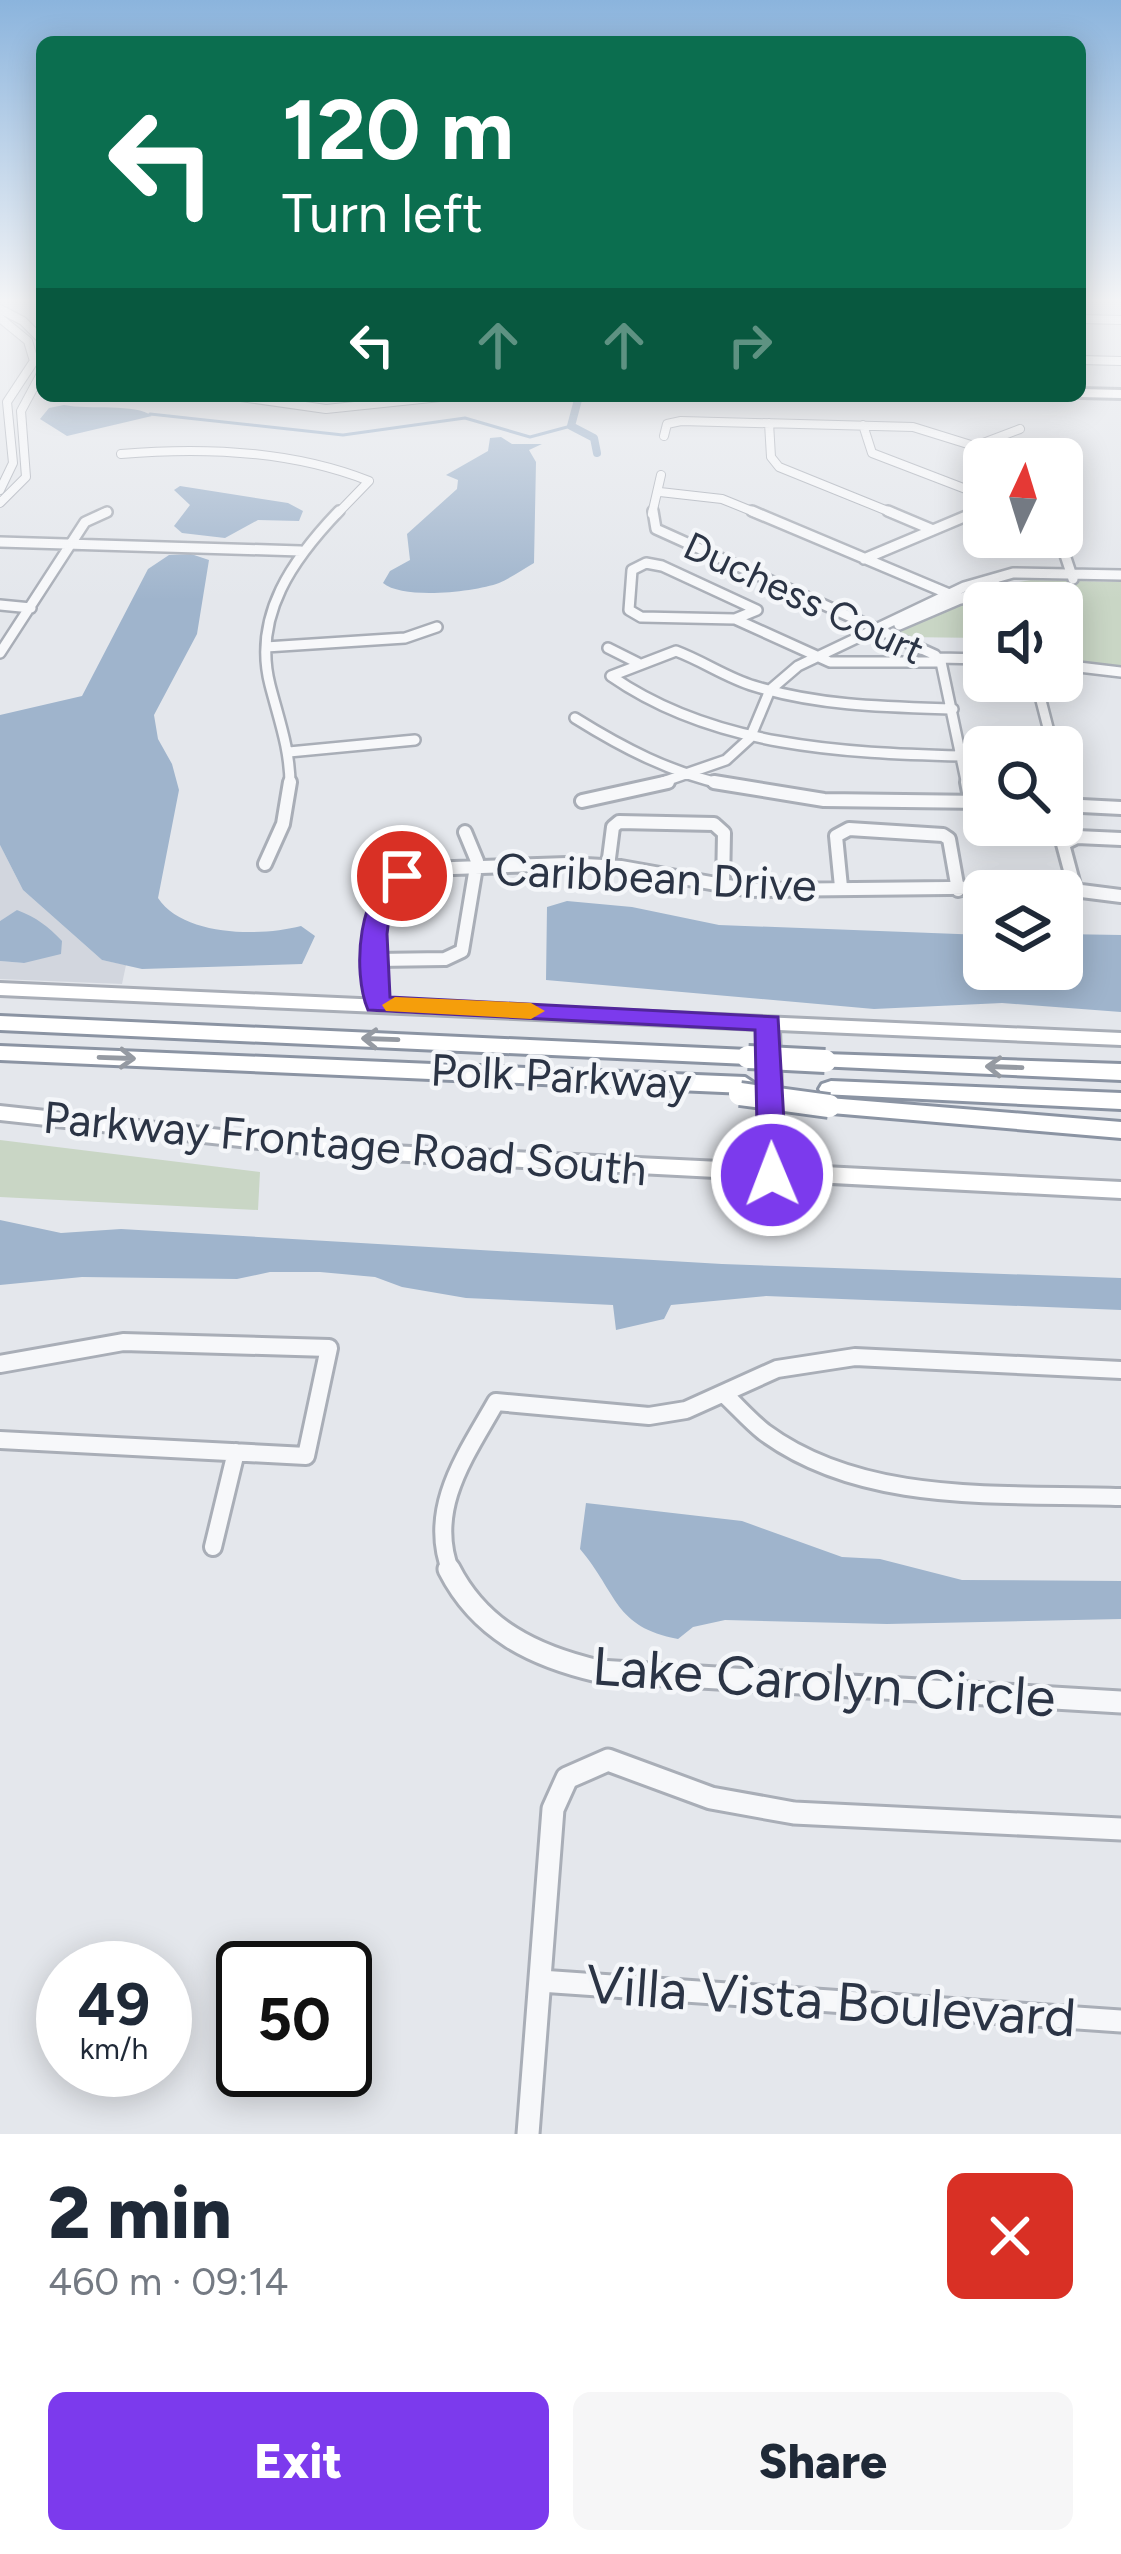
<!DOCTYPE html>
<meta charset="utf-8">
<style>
:root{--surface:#fff;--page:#f6f6f7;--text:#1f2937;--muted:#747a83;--accent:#7c3aed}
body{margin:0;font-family:Figtree,sans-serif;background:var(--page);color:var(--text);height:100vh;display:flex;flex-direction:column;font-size:45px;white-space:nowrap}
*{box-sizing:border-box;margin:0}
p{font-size:39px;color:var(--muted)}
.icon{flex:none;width:66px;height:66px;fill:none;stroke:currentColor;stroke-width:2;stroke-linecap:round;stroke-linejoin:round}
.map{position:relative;height:2134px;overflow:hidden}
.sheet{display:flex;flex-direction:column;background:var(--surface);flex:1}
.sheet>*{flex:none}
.top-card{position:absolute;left:36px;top:36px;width:1050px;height:366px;border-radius:18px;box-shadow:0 6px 30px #0003;background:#0b6e4f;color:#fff;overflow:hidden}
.needle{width:78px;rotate:4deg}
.fabs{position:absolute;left:963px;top:438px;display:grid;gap:24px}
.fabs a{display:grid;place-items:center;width:120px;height:120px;border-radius:18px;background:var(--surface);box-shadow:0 6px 30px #0003;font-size:60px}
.speed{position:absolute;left:36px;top:1941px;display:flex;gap:24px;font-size:60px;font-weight:700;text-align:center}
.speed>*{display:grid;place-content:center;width:156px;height:156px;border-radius:50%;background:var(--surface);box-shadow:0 6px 30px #0003;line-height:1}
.speed small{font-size:30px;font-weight:400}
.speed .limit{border:6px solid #111;border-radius:18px;background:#fff;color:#111}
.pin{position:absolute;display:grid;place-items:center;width:102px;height:102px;color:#fff;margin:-51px;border:6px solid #fff;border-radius:50%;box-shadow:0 3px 12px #0007}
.me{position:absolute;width:132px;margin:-66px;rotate:359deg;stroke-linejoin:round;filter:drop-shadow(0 0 9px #0008)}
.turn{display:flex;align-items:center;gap:42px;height:252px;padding:0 48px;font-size:54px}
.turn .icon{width:156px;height:156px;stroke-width:2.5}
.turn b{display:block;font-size:84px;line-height:102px}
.lanes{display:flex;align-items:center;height:114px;padding:0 48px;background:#0003;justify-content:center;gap:60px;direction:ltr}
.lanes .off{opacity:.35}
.round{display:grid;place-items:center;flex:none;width:126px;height:126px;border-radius:18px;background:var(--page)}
.head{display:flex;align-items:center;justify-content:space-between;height:204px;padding:0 48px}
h1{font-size:72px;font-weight:800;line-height:90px}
.cta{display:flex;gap:24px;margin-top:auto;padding:24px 48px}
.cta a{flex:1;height:138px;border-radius:18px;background:var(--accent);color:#fff;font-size:48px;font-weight:800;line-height:138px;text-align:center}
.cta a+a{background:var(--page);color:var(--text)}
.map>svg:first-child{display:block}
.built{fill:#d2d6de}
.green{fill:#c9d6c5}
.water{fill:#9fb4cc}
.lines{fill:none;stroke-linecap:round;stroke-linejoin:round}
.stream{stroke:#9fb4cc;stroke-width:3}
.canal{stroke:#9fb4cc;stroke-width:8}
.street-far4-casing{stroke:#a9aeb7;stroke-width:10}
.street-far3-casing{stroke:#a9aeb7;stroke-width:14}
.street-far2-casing{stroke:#a9aeb7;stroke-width:18}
.street-far1-casing{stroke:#a9aeb7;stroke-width:22}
.street-casing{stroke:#a9aeb7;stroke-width:27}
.secondary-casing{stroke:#a9aeb7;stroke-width:6}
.highway-casing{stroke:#8b94a3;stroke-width:6}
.street-far4{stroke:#f7f8fa;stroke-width:8}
.street-far3{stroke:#f7f8fa;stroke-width:9}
.street-far2{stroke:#f7f8fa;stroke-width:12}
.street-far1{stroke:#f7f8fa;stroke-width:16}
.street{stroke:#f7f8fa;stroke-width:21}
.secondary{fill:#fff;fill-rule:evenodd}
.highway{fill:#fff;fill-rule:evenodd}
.highway-bridge-casing{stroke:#8b94a3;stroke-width:28;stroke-linecap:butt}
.highway-bridge{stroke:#fff;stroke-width:22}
.oneway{stroke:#959aa2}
.route{fill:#7c3aed;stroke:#51269a;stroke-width:3}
.slow{fill:#f59e0b}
.labels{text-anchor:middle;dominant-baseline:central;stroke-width:9;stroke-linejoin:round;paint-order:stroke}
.far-street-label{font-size:39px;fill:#2b3445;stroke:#f4f6f9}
.street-label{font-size:45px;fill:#2b3445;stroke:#f4f6f9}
.near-street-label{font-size:54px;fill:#2b3445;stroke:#f4f6f9}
</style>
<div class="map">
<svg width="1121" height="2134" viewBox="0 0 1121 2134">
<rect width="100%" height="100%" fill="#e4e7ec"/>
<path class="built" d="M 0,845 L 23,890 L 102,960 L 126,965 L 122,984 L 0,979 L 0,961 L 24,963 L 18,910 L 0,921 Z"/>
<path class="green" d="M 1031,580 L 1121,582 L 1121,666 L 1063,663 L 1062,603 L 984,603 L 984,638 L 903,637 L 886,630 L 1006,584 Z
M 0,1140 L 260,1172 L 258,1210 L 0,1197 Z"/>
<path class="water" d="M 64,405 C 89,410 136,403 152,416 L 67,436 L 40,419 L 49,408 Z
M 501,437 L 512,444 L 542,444 L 529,450 L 536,462 L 534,563 C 523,569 511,578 499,583 C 475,592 403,600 383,583 L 390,571 L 410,560 L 407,534 L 457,489 L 458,480 L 446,475 L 488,451 L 490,438 Z
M 180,486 L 288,503 L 303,511 L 299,521 L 258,520 L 225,538 L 182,533 L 174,526 L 190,505 L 174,490 Z
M 191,554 L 209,560 L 197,634 L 154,715 L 158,739 L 172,764 L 179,790 L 158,898 C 183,936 259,937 301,926 L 315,936 L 302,964 L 142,969 L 102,960 L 23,890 L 0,845 L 0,715 L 82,696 L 148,569 L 169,555 Z
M 567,901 L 632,907 L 719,925 L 984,935 L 984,969 L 1062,969 L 1062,934 L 1121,935 L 1121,1012 L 1002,1003 L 874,1009 L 546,980 L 547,907 Z
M 17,910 C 37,918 48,926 62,941 L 61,954 L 24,963 L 0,961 L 0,921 Z
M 0,1220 L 61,1233 L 121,1229 L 722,1264 L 1121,1278 L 1121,1310 L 766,1296 L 671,1305 L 664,1319 L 616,1330 L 613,1305 L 466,1298 L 402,1287 L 375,1277 L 320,1272 L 270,1272 L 237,1279 L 82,1277 L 0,1285 Z
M 586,1503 L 742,1521 L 842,1557 L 880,1559 L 962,1580 L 1121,1581 L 1121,1619 L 887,1624 L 725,1620 L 693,1627 L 678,1639 C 614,1627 618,1594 580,1549 Z"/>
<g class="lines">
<path class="stream" d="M 150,414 L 343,435 L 465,418 L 530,437 L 571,426"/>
<path class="canal" d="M 579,396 L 571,426 L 594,438 L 597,453"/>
<defs>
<path id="street-far4" d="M 0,309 L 23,321 L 42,340
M 0,318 L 28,341 L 34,361 L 7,402 L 13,463 L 0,490
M 1080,319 L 1121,320
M 1080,360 L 1121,361
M 234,396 L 326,409 L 450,396
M 769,423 L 771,457 L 779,467 L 895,514
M 863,425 L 872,453 L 984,496
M 664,436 L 667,424 L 681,421 L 913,427 L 1016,459
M 978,445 L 1020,429
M 121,454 C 202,447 293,451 369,481 L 337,514
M 660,492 L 722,499 L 759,514
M 0,503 L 26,477 L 21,411 L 42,372
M 102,514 L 107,512
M 652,514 L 661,475
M 971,514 L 984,509"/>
<path id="street-far3" d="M 653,511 L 656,529 L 935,655 L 941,662
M 752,511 L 961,599
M 888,511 L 933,530
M 1059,537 L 1073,579
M 0,542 L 301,551
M 864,559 L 978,511
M 646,563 L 662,566 L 757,610 L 735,619 L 641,617 L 629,610 L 632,570 Z
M 0,605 L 31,608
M 735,619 L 830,662 L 941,662
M 899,625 L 995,584
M 266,647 L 405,638 L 437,627
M 608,648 L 638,663
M 0,653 L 85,522 L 107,512
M 938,658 L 984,659
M 941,662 L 967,785
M 1062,665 L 1121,672
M 1036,681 L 1053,747
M 953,709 C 886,707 819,706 754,686 C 727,678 703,661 676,651 L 611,676 C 713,747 842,753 962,756
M 575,718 C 623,748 671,773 727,785
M 289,752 L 415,740
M 1062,778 L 1064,785
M 290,785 C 290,749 279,720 270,685 C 252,615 294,558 339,511
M 654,785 L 726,760 L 750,738 L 770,690 L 798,666 L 964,587 L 1013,573 L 1121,575"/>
<path id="street-far2" d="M 714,782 L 824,800 L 984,802
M 967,782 L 971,803
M 1063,782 L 1070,806
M 582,801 L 668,782
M 1062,805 L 1121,808
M 265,864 L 283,824 L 290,782
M 608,866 L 613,827 L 619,822 L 714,824 L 724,833 L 723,887
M 841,887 L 836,836 L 849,829 L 943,835 L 949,839 L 958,890
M 1075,889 L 1063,844 L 1077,837 L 1121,839
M 376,960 L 445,959 L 462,951 L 477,861 L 465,832
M 378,1004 L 375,934 L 379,899 L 393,881 L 426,869 L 567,864 L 621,867 L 750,890 L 1050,887 L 1121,896"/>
<path id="street-far1" d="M 0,1364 L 123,1342 L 329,1348 L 306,1456 L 0,1440
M 724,1394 C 737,1406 750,1421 764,1432 C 864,1506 1004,1493 1121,1497
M 213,1547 L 236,1452
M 451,1572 C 426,1509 466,1455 496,1402 L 649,1416 L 686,1410 L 777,1369 L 855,1357 L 1121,1370"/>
<path id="street" d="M 449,1569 C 480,1630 534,1656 598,1671 L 1121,1702
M 540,1981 L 1121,2021
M 528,2134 L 553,1809 L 567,1778 L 608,1760 L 711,1798 L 794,1813 L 1121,1829"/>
<path id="secondary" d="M 1080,389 L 1121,390 L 1121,398 L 1080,397 Z
M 0,983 L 1121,1033 L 1121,1045 L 779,1030 L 784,1165 L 1121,1182 L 1121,1198 L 350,1158 L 0,1120 L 0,1106 L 350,1144 L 762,1164 L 759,1029 L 0,995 Z"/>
<path id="highway" d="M 0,1016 L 748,1050 L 760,1057 L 748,1064 L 0,1030 Z
M 0,1046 L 745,1077 L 757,1085 L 745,1093 L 0,1060 Z
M 825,1054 L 1121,1064 L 1121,1080 L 817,1066 L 813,1061 Z
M 831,1081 L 1121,1093 L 1121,1109 L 822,1094 L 819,1089 L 822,1084 Z
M 829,1098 L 1121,1122 L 1121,1138 L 820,1112 L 817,1106 Z"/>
</defs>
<use href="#street-far4" class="street-far4-casing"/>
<use href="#street-far3" class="street-far3-casing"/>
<use href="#street-far2" class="street-far2-casing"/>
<use href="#street-far1" class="street-far1-casing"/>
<use href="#street" class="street-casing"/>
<use href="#secondary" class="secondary-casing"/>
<use href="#highway" class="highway-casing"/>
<use href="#street-far4" class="street-far4"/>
<use href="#street-far3" class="street-far3"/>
<use href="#street-far2" class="street-far2"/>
<use href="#street-far1" class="street-far1"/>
<use href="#street" class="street"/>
<use href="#secondary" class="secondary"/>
<use href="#highway" class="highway"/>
<defs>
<path id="highway-bridge" d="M 748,1057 L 825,1061
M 740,1094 L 829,1106"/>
</defs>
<use href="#highway-bridge" class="highway-bridge-casing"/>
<use href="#highway-bridge" class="highway-bridge"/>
</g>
<defs><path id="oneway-shaft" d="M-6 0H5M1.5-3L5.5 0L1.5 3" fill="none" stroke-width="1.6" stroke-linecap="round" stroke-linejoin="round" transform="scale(3)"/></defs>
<g class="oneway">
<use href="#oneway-shaft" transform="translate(380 1039) rotate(-178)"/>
<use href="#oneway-shaft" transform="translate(117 1058) rotate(2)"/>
<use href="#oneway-shaft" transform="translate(1004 1067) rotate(-178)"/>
</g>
<linearGradient id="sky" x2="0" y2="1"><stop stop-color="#8bb4dd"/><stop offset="0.5" stop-color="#f3f4f6"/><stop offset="1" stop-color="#f3f4f6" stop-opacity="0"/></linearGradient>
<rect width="1121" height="600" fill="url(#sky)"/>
<path class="route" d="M 402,869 L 414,876 L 391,901 L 387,934 L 390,997 L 778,1017 L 787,1175 L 783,1182 L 762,1182 L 758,1175 L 755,1030 L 368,1010 C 352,973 357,883 402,869 Z"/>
<path class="slow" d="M 395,997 L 531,1003 L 545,1011 L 531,1019 L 386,1011 L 382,1005 Z"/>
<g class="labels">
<g class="far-street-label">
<text transform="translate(804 598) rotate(25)">Duchess Court</text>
</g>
<g class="street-label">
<text transform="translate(656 877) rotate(3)">Caribbean Drive</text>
<text transform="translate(561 1076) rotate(3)">Polk Parkway</text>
<text transform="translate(345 1143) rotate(5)">Parkway Frontage Road South</text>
</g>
<g class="near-street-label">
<text transform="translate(824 1682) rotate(4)">Lake Carolyn Circle</text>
<text transform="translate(831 2001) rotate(4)">Villa Vista Boulevard</text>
</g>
</g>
</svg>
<div class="fabs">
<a><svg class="needle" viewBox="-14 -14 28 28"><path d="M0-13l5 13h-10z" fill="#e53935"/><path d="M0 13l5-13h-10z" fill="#747a83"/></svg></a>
<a><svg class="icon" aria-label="sound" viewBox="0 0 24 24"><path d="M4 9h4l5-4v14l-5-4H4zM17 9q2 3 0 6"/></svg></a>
<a><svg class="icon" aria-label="search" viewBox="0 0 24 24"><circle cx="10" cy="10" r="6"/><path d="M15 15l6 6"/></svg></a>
<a><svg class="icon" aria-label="layers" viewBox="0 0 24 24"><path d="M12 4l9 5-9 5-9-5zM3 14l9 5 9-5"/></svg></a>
</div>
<div class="speed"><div>49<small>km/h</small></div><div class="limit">50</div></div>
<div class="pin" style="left:402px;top:876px;background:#d93025"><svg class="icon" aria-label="arrive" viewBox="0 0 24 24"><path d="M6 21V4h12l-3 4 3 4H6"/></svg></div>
<svg class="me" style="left:772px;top:1175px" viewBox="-20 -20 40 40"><circle r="17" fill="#7c3aed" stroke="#fff" stroke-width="3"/><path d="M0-11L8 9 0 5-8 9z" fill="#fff"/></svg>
<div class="top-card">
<div class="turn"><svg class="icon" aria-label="left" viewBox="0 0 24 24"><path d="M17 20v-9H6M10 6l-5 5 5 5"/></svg><div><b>120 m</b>Turn left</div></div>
<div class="lanes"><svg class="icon" aria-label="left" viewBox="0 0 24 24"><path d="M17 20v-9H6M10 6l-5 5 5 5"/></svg><svg class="icon off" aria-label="ahead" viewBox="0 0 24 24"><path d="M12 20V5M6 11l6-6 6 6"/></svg><svg class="icon off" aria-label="ahead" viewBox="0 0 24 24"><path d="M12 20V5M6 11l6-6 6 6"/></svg><svg class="icon off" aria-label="right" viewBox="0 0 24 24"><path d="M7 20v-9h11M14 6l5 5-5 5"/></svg></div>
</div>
</div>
<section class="sheet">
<div class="head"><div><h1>2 min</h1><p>460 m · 09:14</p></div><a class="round" style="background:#d93025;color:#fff"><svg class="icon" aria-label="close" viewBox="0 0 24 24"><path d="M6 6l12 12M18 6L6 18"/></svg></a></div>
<div class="cta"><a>Exit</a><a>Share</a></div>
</section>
